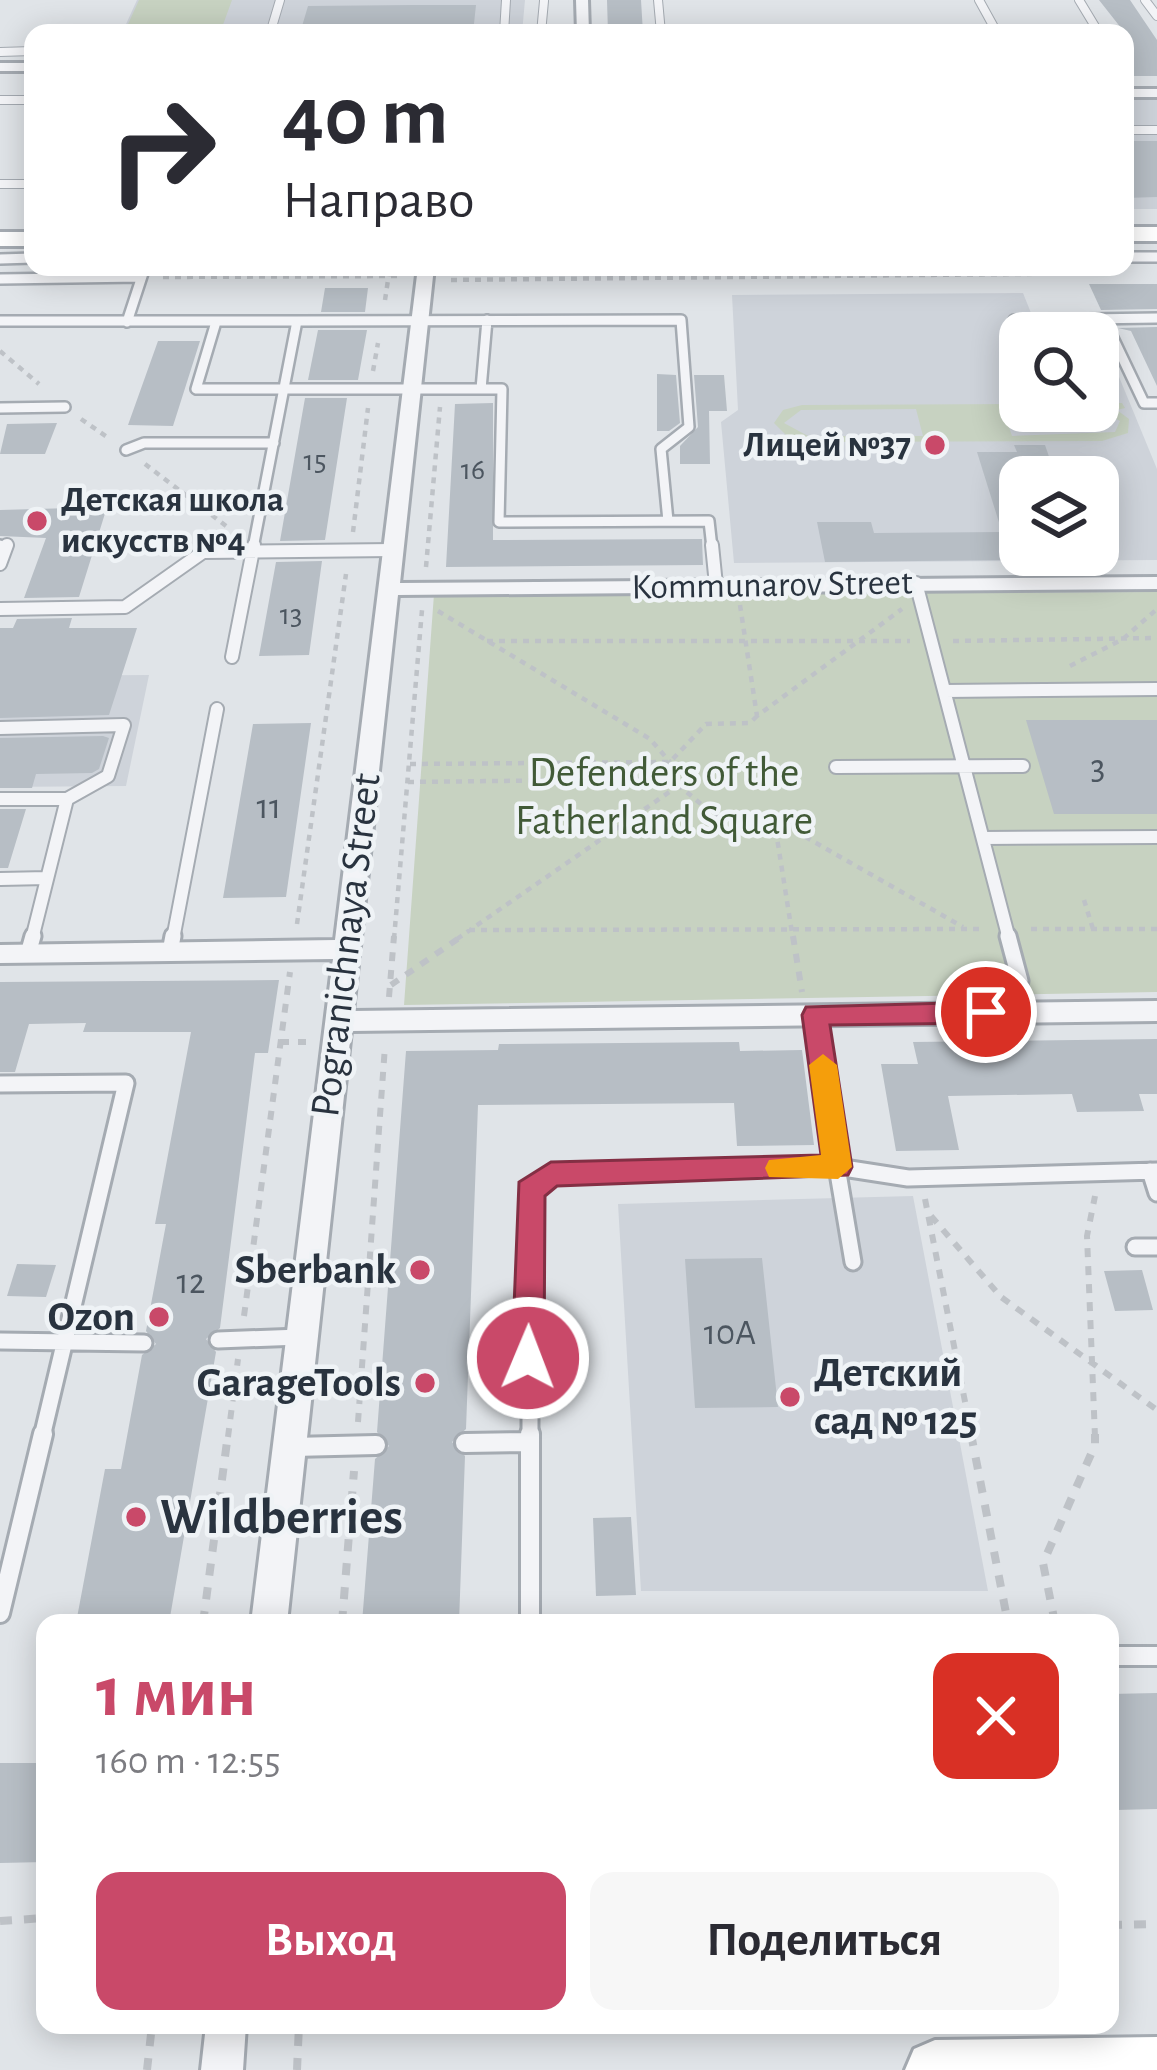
<!DOCTYPE html>
<html lang="ru">
<meta charset="utf-8">
<style>
:root{--surface:#fff;--page:#f7f7f7;--text:#2b2b33;--muted:#7c7c81;--accent:#c94969}
body{margin:0;font-family:"Alegreya Sans",sans-serif;background:var(--page);color:var(--text);height:100vh;display:flex;flex-direction:column;font-size:45px;white-space:nowrap}
*{box-sizing:border-box;margin:0}
p{font-size:39px;color:var(--muted)}
.icon{flex:none;width:66px;height:66px;fill:none;stroke:currentColor;stroke-width:2;stroke-linecap:round;stroke-linejoin:round}
.map{position:relative;flex:1;overflow:hidden}
.drawer{position:absolute;left:36px;top:1614px;width:1083px;height:420px;display:flex;flex-direction:column;background:var(--surface);border-radius:24px;box-shadow:0 6px 30px #0003}
.drawer>*{flex:none}
.hud{position:absolute;left:24px;top:24px;width:1110px;height:252px;border-radius:24px;box-shadow:0 6px 30px #0003;background:#fff;color:var(--text);overflow:hidden}
.controls{position:absolute;left:999px;top:312px;display:grid;gap:24px}
.controls a{display:grid;place-items:center;width:120px;height:120px;border-radius:24px;background:var(--surface);box-shadow:0 6px 30px #0003;font-size:60px}
.pin{position:absolute;display:grid;place-items:center;width:102px;height:102px;color:#fff;margin:-51px;border:6px solid #fff;border-radius:50%;box-shadow:0 3px 12px #0007}
.me{position:absolute;width:132px;margin:-66px;rotate:1deg;stroke-linejoin:round;filter:drop-shadow(0 0 9px #0008)}
.turn{display:flex;align-items:center;gap:42px;height:252px;padding:0 60px;font-size:54px}
.turn .icon{width:156px;height:156px;stroke-width:2.5}
.turn b{display:block;font-size:84px;line-height:102px}
.round{display:grid;place-items:center;flex:none;width:126px;height:126px;border-radius:24px;background:var(--page)}
.headline{display:flex;align-items:center;justify-content:space-between;height:204px;padding:0 60px}
h1{font-size:72px;font-weight:700;line-height:90px;color:var(--accent)}
.primary-button{display:flex;gap:24px;margin-top:auto;padding:24px 60px}
.primary-button a{flex:1;height:138px;border-radius:24px;background:var(--accent);color:#fff;font-size:48px;font-weight:700;line-height:138px;text-align:center}
.primary-button a+a{background:var(--page);color:var(--text)}
.map>svg:first-child{display:block}
.built{fill:#ced3da;fill-rule:evenodd}
.green{fill:#c7d2c1;fill-rule:evenodd}
.building{fill:#b7bec5}
.lines{fill:none;stroke-linecap:round;stroke-linejoin:round}
.lane-far4-casing{stroke:#a5abb2;stroke-width:10}
.lane-far3-casing{stroke:#a5abb2;stroke-width:14}
.lane-far2-casing{stroke:#a5abb2;stroke-width:16}
.lane-far1-casing{stroke:#a5abb2;stroke-width:21}
.lane-casing{stroke:#a5abb2;stroke-width:24}
.street-casing{stroke:#a5abb2;stroke-width:6}
.secondary-casing{stroke:#a5abb2;stroke-width:6}
.path-far2{stroke:#bec2c7;stroke-width:4.5;stroke-dasharray:6 6;stroke-linecap:butt}
.path-far1{stroke:#bec2c7;stroke-width:6;stroke-dasharray:9 9;stroke-linecap:butt}
.path{stroke:#bec2c7;stroke-width:8;stroke-dasharray:12 12;stroke-linecap:butt}
.lane-far4{stroke:#f3f4f7;stroke-width:8}
.lane-far3{stroke:#f3f4f7;stroke-width:9}
.lane-far2{stroke:#f3f4f7;stroke-width:12}
.lane-far1{stroke:#f3f4f7;stroke-width:15}
.lane{stroke:#f3f4f7;stroke-width:18}
.street{fill:#f3f4f7;fill-rule:evenodd}
.secondary{fill:#fff;fill-rule:evenodd}
.route{fill:#c94969;stroke:#832f44;stroke-width:3}
.slow{fill:#f59e0b}
.poi-dot{fill:#c94969;stroke:#eff3f6;stroke-width:4.5}
.labels{text-anchor:middle;dominant-baseline:central;stroke-width:9;stroke-linejoin:round;paint-order:stroke}
.far-number-label{font-size:30px;fill:#4c5660}
.far-poi-label{font-size:36px;font-weight:bold;fill:#29333f;stroke:#eff3f6;text-anchor:end}
.far-street-label{font-size:36px;fill:#29333f;stroke:#eff3f6}
.number-label{font-size:36px;fill:#4c5660}
.park-label{font-size:42px;fill:#415a37;stroke:#eff3f6}
.street-label{font-size:42px;fill:#29333f;stroke:#eff3f6}
.poi-label{font-size:42px;font-weight:bold;fill:#29333f;stroke:#eff3f6;text-anchor:end}
.near-poi-label{font-size:51px;font-weight:bold;fill:#29333f;stroke:#eff3f6;text-anchor:start}
</style>
<div class="map">
<svg width="1157" height="2070" viewBox="0 0 1157 2070">
<rect width="100%" height="100%" fill="#e0e4e8"/>
<path class="built" d="M 137,0 L 525,0 L 522,33 L 122,33 Z
M 1157,95 L 1157,209 L 1125,209 L 1125,96 Z
M 1023,293 L 1039,333 L 1020,333 L 1020,411 L 1098,411 L 1098,355 L 1110,355 L 1157,469 L 1157,560 L 734,563 L 721,422 L 738,410 L 732,295 ZM 1020,477 L 1098,477 L 1098,555 L 1020,555 Z
M 149,675 L 126,786 L 0,787 L 0,676 Z
M 913,1196 L 988,1591 L 641,1591 L 618,1204 Z"/>
<path class="green" d="M 139,0 L 232,0 L 220,33 L 124,33 Z
M 1098,403 L 1122,403 L 1125,408 L 1117,410 L 1129,419 L 1128,433 L 1102,441 L 813,442 L 787,436 L 774,423 L 783,410 L 802,405 L 1020,404 L 1020,409 L 1003,409 L 1012,436 L 1115,432 L 1120,421 L 1098,409 ZM 916,409 L 923,436 L 808,436 L 784,423 L 801,410 Z
M 1157,592 L 1157,992 L 404,1005 L 434,594 Z"/>
<path class="building" d="M 607,0 L 641,0 L 643,33 L 608,33 Z
M 1099,0 L 1130,0 L 1157,40 L 1157,76 L 1125,76 L 1125,33 Z
M 413,5 L 476,5 L 473,33 L 300,33 L 308,6 Z
M 1125,141 L 1157,141 L 1157,197 L 1125,198 Z
M 1089,284 L 1157,284 L 1157,309 L 1101,310 Z
M 325,288 L 368,288 L 365,312 L 321,312 Z
M 1157,327 L 1157,386 L 1131,331 L 1118,328 Z
M 318,330 L 367,330 L 358,380 L 308,380 Z
M 158,341 L 200,341 L 173,426 L 128,425 Z
M 657,374 L 676,375 L 680,423 L 669,431 L 657,431 Z
M 694,375 L 724,375 L 727,411 L 709,411 L 710,464 L 680,464 L 680,446 L 698,427 Z
M 305,398 L 347,398 L 325,540 L 280,541 Z
M 493,403 L 493,540 L 702,539 L 703,565 L 446,567 L 455,404 Z
M 57,423 L 45,454 L 0,454 L 7,424 Z
M 1014,445 L 1045,445 L 1056,477 L 1025,477 L 1020,462 L 1020,569 L 1013,570 L 1011,560 L 825,562 L 817,522 L 871,522 L 874,533 L 1002,532 L 977,452 L 1017,452 Z
M 107,507 L 79,597 L 24,598 L 46,538 L 0,536 L 0,510 Z
M 322,561 L 309,655 L 259,656 L 276,562 Z
M 72,618 L 69,628 L 137,628 L 109,715 L 0,718 L 0,628 L 13,628 L 17,619 Z
M 1026,720 L 1157,720 L 1157,814 L 1054,814 Z
M 311,723 L 286,897 L 223,898 L 253,724 Z
M 103,736 L 109,738 L 99,769 L 92,773 L 36,774 L 32,788 L 0,788 L 0,738 Z
M 0,809 L 26,809 L 8,868 L 0,868 Z
M 279,980 L 268,1053 L 255,1053 L 220,1328 L 206,1339 L 216,1352 L 169,1623 L 76,1623 L 105,1469 L 121,1469 L 142,1355 L 156,1344 L 146,1331 L 166,1224 L 155,1224 L 191,1032 L 83,1032 L 86,1023 L 29,1024 L 15,1072 L 0,1072 L 0,982 Z
M 1157,1039 L 1157,1094 L 1139,1094 L 1144,1111 L 1077,1112 L 1072,1094 L 948,1096 L 959,1150 L 896,1151 L 881,1064 L 918,1064 L 913,1042 Z
M 739,1042 L 740,1051 L 802,1050 L 814,1145 L 737,1146 L 734,1103 L 478,1105 L 466,1429 L 452,1442 L 465,1456 L 459,1623 L 362,1623 L 375,1459 L 389,1446 L 377,1432 L 406,1051 L 498,1050 L 499,1044 Z
M 762,1258 L 778,1407 L 695,1408 L 685,1259 Z
M 17,1264 L 56,1265 L 46,1297 L 7,1296 Z
M 1142,1270 L 1153,1310 L 1115,1311 L 1104,1271 Z
M 631,1517 L 636,1595 L 596,1596 L 593,1518 Z
M 1157,1693 L 1157,1809 L 1116,1810 L 1110,1781 L 1110,1694 Z
M 0,1763 L 45,1763 L 45,1862 L 0,1863 Z"/>
<g class="lines">
<defs>
<path id="lane-far4" d="M 658,0 L 661,33
M 979,0 L 995,29
M 1079,0 L 1099,33
M 1145,0 L 1157,16
M 279,33 L 272,27 L 280,0
M 504,33 L 506,0
M 541,33 L 544,1
M 0,52 L 33,51
M 0,100 L 33,100
M 1125,130 L 1157,130
M 0,184 L 33,184"/>
<path id="lane-far3" d="M 1125,257 L 1157,257
M 0,259 L 33,258
M 0,279 L 141,277
M 1104,319 L 1144,403 L 1157,403
M 1014,320 L 1157,318
M 0,321 L 297,321 L 253,548
M 297,321 L 681,320 L 689,427 L 661,449 L 668,521
M 127,322 L 145,267
M 216,322 L 196,389 L 502,389 L 499,522 L 709,521 L 712,548
M 481,389 L 487,320
M 0,408 L 65,407
M 126,450 L 144,443 L 274,443
M 0,545 L 6,548"/>
<path id="lane-far2" d="M 712,545 L 716,585
M 0,564 L 7,545
M 916,583 L 1009,939
M 0,609 L 125,607 L 203,552 L 393,550
M 232,657 L 254,545
M 945,691 L 1157,689
M 0,728 L 124,725 L 108,776 L 67,799
M 836,767 L 1023,766
M 0,799 L 67,799 L 32,939
M 983,838 L 1157,837
M 0,879 L 47,878
M 173,939 L 217,709"/>
<path id="lane-far1" d="M 1008,936 L 1020,981
M 170,952 L 173,936
M 28,954 L 33,936
M 0,1084 L 126,1083 L 42,1437
M 1150,1171 L 1157,1193
M 1135,1247 L 1157,1247
M 853,1262 L 837,1167 L 908,1178 L 1157,1171
M 218,1340 L 300,1337
M 0,1341 L 144,1343
M 530,1437 L 530,1191 L 551,1174 L 574,1172 L 837,1167 L 815,1014"/>
<path id="lane" d="M 530,1434 L 530,1623
M 465,1443 L 527,1442
M 293,1447 L 376,1445
M 0,1613 L 43,1434
M 1110,1656 L 1157,1656"/>
<path id="street" d="M 576,0 L 588,0 L 589,33 L 577,33 Z
M 0,63 L 33,63 L 33,71 L 0,71 Z
M 1125,89 L 1157,89 L 1157,97 L 1125,97 Z
M 418,267 L 434,267 L 400,583 L 1157,577 L 1157,589 L 398,595 L 353,1011 L 1157,1001 L 1157,1021 L 351,1031 L 287,1623 L 251,1623 L 333,959 L 0,963 L 0,945 L 335,940 Z
M 206,2025 L 246,2025 L 243,2070 L 201,2070 Z"/>
<path id="secondary" d="M 1125,227 L 1157,227 L 1157,241 L 1125,241 Z
M 0,232 L 33,232 L 33,246 L 0,246 Z
M 1157,2037 L 1157,2070 L 905,2070 L 914,2049 L 935,2040 Z"/>
</defs>
<use href="#lane-far4" class="lane-far4-casing"/>
<use href="#lane-far3" class="lane-far3-casing"/>
<use href="#lane-far2" class="lane-far2-casing"/>
<use href="#lane-far1" class="lane-far1-casing"/>
<use href="#lane" class="lane-casing"/>
<use href="#street" class="street-casing"/>
<use href="#secondary" class="secondary-casing"/>
<path class="path-far2" d="M 163,277 L 402,276
M 451,280 L 1112,273
M 385,300 L 390,267
M 0,351 L 39,384
M 373,371 L 378,343
M 81,419 L 110,439
M 145,464 L 230,529
M 353,532 L 368,408
M 426,567 L 440,407
M 740,605 L 757,716 L 902,609
M 438,611 L 650,739 L 670,762
M 487,641 L 910,641
M 953,641 L 1157,638
M 1070,666 L 1123,639 L 1157,609
M 757,716 L 750,723 L 706,724 L 670,762 L 671,779 L 719,819 L 774,819 L 793,939
M 410,764 L 670,762
M 408,782 L 671,779
M 774,819 L 963,927
M 1084,900 L 1093,929
M 297,924 L 346,574
M 1031,929 L 1157,929
M 469,930 L 982,929
M 394,939 L 422,610
M 457,939 L 678,786"/>
<path class="path-far1" d="M 793,936 L 802,992
M 391,985 L 462,936
M 389,997 L 394,936
M 280,1042 L 306,1042
M 925,1199 L 972,1437
M 931,1216 L 1001,1297 L 1157,1410
M 244,1316 L 290,972
M 358,1422 L 385,1046
M 228,1437 L 238,1359
M 1095,1437 L 1087,1236 L 1095,1196"/>
<path class="path" d="M 971,1434 L 1008,1623
M 203,1623 L 228,1434
M 342,1623 L 354,1471
M 1055,1623 L 1043,1563 L 1095,1445 L 1095,1434
M 0,1921 L 45,1918
M 1110,1925 L 1157,1924
M 147,2070 L 152,2025
M 297,2070 L 299,2025"/>
<use href="#lane-far4" class="lane-far4"/>
<use href="#lane-far3" class="lane-far3"/>
<use href="#lane-far2" class="lane-far2"/>
<use href="#lane-far1" class="lane-far1"/>
<use href="#lane" class="lane"/>
<use href="#street" class="street"/>
<use href="#secondary" class="secondary"/>
</g>
<path class="route" d="M 986,1002 L 1000,1012 L 986,1023 L 830,1025 L 852,1167 L 848,1175 L 557,1186 L 545,1196 L 544,1358 L 539,1369 L 517,1369 L 512,1358 L 519,1182 L 551,1162 L 821,1155 L 802,1015 L 806,1007 Z"/>
<path class="slow" d="M 823,1054 L 837,1065 L 852,1167 L 838,1179 L 769,1177 L 765,1168 L 769,1160 L 821,1155 L 809,1065 Z"/>
<g class="poi-dot">
<circle cx="935" cy="445" r="12"/>
<circle cx="37" cy="521" r="12"/>
<circle cx="420" cy="1270" r="12"/>
<circle cx="159" cy="1317" r="12"/>
<circle cx="425" cy="1383" r="12"/>
<circle cx="790" cy="1397" r="12"/>
<circle cx="136" cy="1517" r="12"/>
</g>
<g class="labels">
<g class="far-number-label">
<text x="315" y="461">15</text>
<text x="473" y="470">16</text>
<text x="291" y="615">13</text>
</g>
<g class="far-poi-label">
<text x="911" y="445">Лицей №37</text>
<text x="61" y="500" text-anchor="start">Детская школа<tspan x="61" dy="41">искусств №4</tspan></text>
</g>
<g class="far-street-label">
<text transform="translate(772 585) rotate(-1)">Kommunarov Street</text>
</g>
<g class="number-label">
<text x="1098" y="767">3</text>
<text x="269" y="807">11</text>
<text x="191" y="1282">12</text>
<text x="730" y="1333">10А</text>
</g>
<g class="park-label">
<text x="664" y="773">Defenders of the<tspan x="664" dy="48">Fatherland Square</tspan></text>
</g>
<g class="street-label">
<text transform="translate(346 945) rotate(-83)">Pogranichnaya Street</text>
</g>
<g class="poi-label">
<text x="396" y="1270">Sberbank</text>
<text x="135" y="1317">Ozon</text>
<text x="814" y="1373" text-anchor="start">Детский<tspan x="814" dy="48">сад № 125</tspan></text>
<text x="401" y="1383">GarageTools</text>
</g>
<g class="near-poi-label">
<text x="160" y="1517">Wildberries</text>
</g>
</g>
</svg>
<div class="controls">
<a><svg class="icon" aria-label="search" viewBox="0 0 24 24"><circle cx="10" cy="10" r="6"/><path d="M15 15l6 6"/></svg></a>
<a><svg class="icon" aria-label="layers" viewBox="0 0 24 24"><path d="M12 4l9 5-9 5-9-5zM3 14l9 5 9-5"/></svg></a>
</div>
<div class="pin" style="left:986px;top:1012px;background:#d93025"><svg class="icon" aria-label="arrive" viewBox="0 0 24 24"><path d="M6 21V4h12l-3 4 3 4H6"/></svg></div>
<svg class="me" style="left:528px;top:1358px" viewBox="-20 -20 40 40"><circle r="17" fill="#c94969" stroke="#fff" stroke-width="3"/><path d="M0-11L8 9 0 5-8 9z" fill="#fff"/></svg>
<div class="hud">
<div class="turn"><svg class="icon" aria-label="right" viewBox="0 0 24 24"><path d="M7 20v-9h11M14 6l5 5-5 5"/></svg><div><b>40 m</b>Направо</div></div>
</div>
<section class="drawer">
<div class="headline"><div><h1>1 мин</h1><p>160 m · 12:55</p></div><a class="round" style="background:#d93025;color:#fff"><svg class="icon" aria-label="close" viewBox="0 0 24 24"><path d="M6 6l12 12M18 6L6 18"/></svg></a></div>
<div class="primary-button"><a>Выход</a><a>Поделиться</a></div>
</section>
</div>
